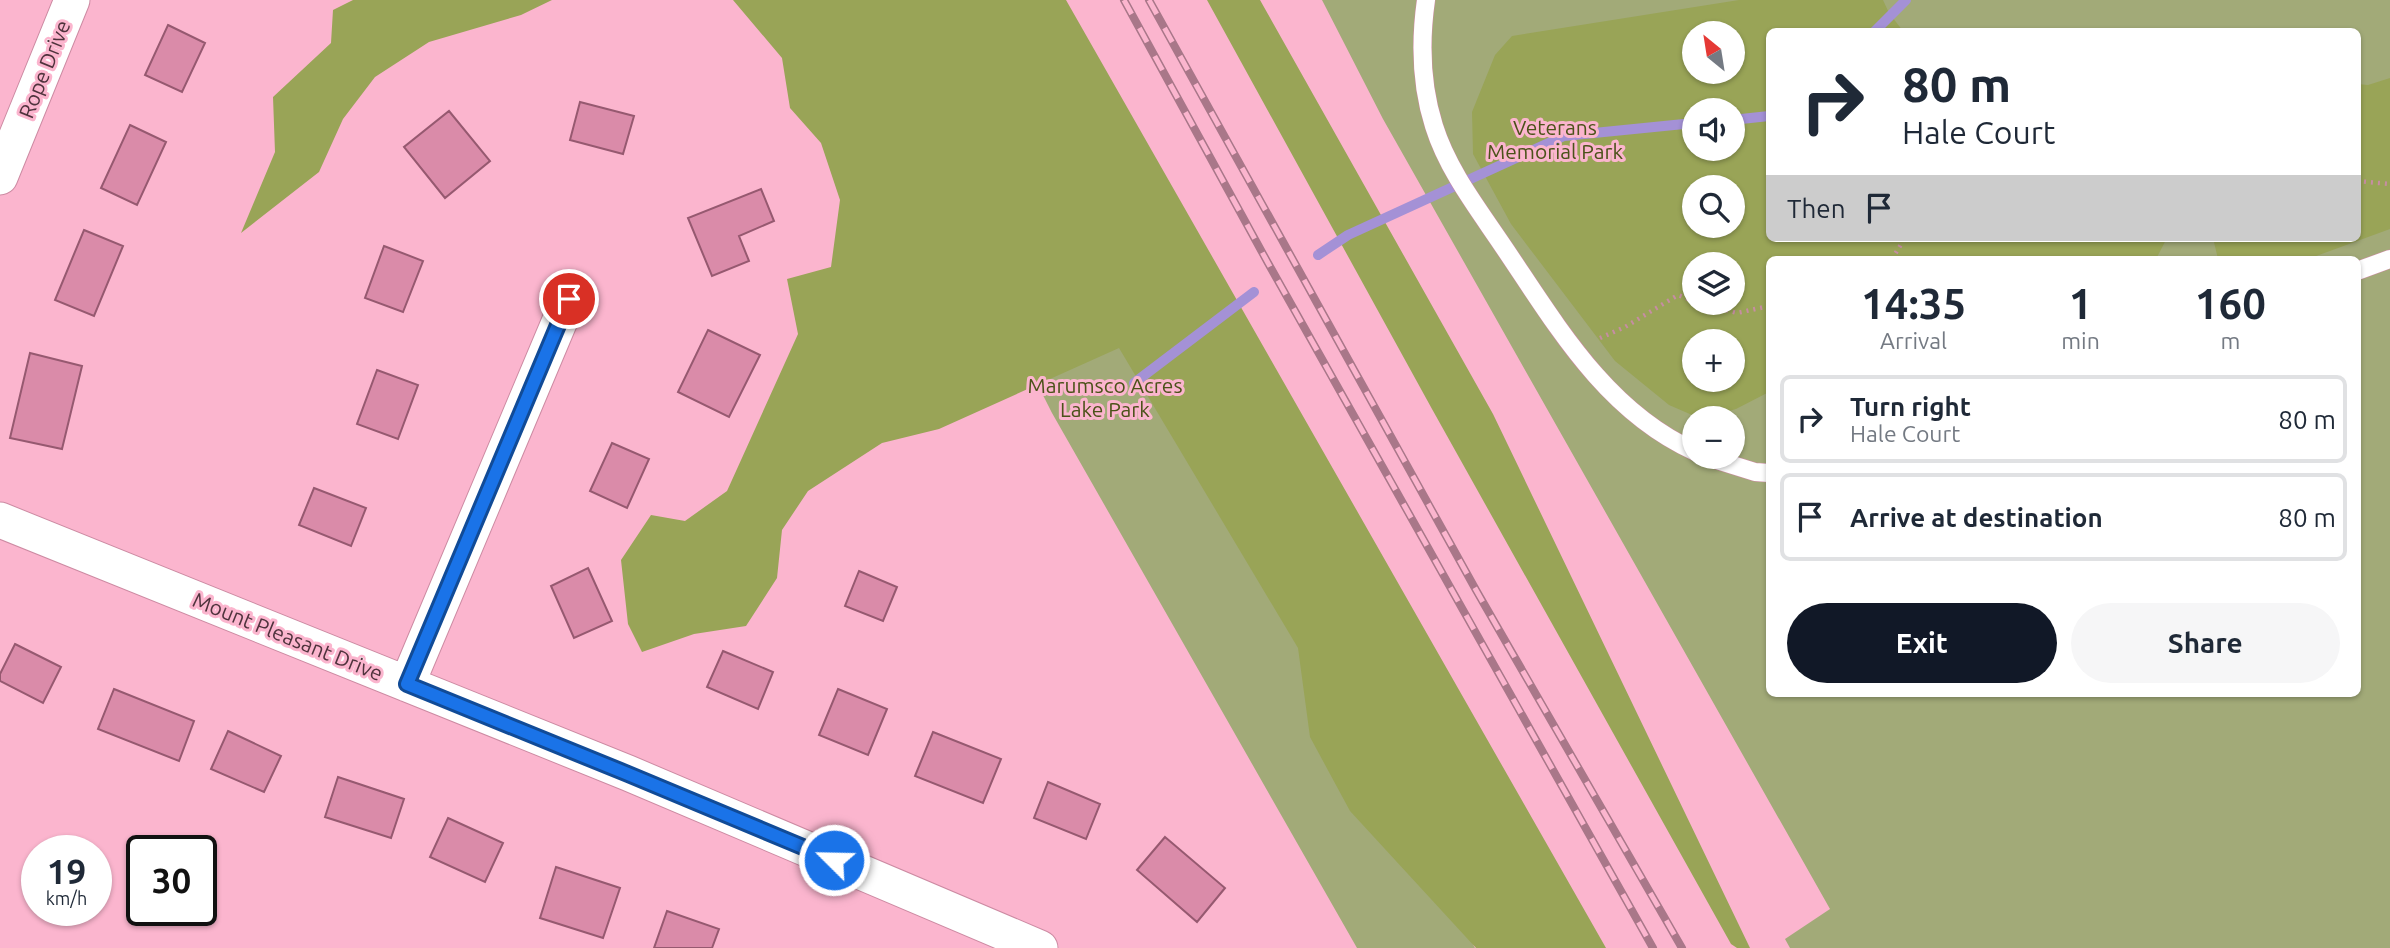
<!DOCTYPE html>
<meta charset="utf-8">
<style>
:root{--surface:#fff;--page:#f6f6f7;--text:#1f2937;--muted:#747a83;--line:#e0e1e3;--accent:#111827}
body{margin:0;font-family:Ubuntu,sans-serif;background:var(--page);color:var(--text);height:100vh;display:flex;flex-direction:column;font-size:26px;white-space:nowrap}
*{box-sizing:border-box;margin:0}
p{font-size:23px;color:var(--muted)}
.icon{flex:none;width:38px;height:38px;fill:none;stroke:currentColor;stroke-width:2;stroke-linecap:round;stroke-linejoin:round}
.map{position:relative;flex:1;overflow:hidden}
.side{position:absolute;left:1766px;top:256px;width:595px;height:441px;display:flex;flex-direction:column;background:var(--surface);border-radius:10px;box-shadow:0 2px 5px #0004}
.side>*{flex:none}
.banner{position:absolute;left:1766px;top:28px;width:595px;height:214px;border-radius:10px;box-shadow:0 2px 5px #0004;background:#fff;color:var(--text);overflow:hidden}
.needle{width:46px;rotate:330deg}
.controls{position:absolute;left:1682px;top:21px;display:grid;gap:14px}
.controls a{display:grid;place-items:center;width:63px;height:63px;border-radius:50%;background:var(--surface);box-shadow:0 2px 5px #0004;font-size:35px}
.speed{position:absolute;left:21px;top:835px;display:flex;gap:14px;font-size:35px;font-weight:700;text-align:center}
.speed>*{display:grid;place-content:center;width:91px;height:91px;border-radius:50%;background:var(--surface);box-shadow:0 2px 5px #0004;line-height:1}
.speed small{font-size:18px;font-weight:400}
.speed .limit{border:4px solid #111;border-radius:10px;background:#fff;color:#111}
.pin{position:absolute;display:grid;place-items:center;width:60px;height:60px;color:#fff;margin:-30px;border:4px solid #fff;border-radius:50%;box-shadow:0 2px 7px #0007}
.me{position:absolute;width:77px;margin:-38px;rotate:293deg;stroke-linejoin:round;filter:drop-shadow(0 0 5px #0008)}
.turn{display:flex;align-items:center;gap:24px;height:147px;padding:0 21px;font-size:32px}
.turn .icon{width:91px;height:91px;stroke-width:2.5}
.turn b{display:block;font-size:49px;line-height:60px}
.then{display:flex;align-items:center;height:66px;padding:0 21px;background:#0003;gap:14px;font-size:26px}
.eta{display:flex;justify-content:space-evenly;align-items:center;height:119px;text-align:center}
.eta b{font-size:42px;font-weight:700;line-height:49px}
.action{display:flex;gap:14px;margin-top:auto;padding:14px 21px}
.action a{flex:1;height:80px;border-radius:42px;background:var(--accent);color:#fff;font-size:28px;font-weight:700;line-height:80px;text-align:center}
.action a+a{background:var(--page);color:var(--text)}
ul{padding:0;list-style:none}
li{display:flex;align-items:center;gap:21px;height:88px;margin:0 14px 10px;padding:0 7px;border:4px solid var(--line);border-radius:10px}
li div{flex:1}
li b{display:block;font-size:26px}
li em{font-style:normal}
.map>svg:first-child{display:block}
.green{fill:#a2aa78;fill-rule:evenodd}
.forest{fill:#99a457;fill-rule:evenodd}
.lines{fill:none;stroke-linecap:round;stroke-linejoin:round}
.stream{stroke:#a491d6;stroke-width:10}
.building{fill:#da8ba9;stroke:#965970;stroke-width:2}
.service-casing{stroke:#cd8ba3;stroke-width:19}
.minor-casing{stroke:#cd8ba3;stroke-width:37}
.path{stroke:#c68da2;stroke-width:4.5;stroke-dasharray:2 5;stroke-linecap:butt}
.service{stroke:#fff;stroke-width:18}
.minor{stroke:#fff;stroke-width:35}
.rail-casing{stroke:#a97789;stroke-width:8}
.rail{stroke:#fbb5ce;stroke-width:5;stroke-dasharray:16;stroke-linecap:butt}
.route-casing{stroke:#114b97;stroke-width:18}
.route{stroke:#1a73e8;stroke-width:12}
.labels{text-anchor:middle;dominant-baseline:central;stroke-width:6;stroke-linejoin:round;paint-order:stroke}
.street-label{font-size:21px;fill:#4f333d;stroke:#fbb5ce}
.park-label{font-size:21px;fill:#4b5219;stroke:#fbb5ce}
</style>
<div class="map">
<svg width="2390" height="948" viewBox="0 0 2390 948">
<rect width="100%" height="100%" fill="#fbb5ce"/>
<path class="green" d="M 844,0 L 1139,348 L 1475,948 L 1357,948 L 1052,413 Z
M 1322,0 L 2390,0 L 2390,948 L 1790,948 L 1785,939 L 1830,909 L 1383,119 ZM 1769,32 L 2357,32 L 2357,238 L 1769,238 ZM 1694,33 L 1732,33 L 1732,72 L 1694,72 ZM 1694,110 L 1732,110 L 1732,149 L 1694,149 ZM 1694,187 L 1732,187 L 1732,226 L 1694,226 ZM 1769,259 L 2357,259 L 2357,693 L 1769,693 ZM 1694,264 L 1732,264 L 1732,303 L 1694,303 ZM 1694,341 L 1732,341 L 1732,380 L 1694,380 ZM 1694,418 L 1732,418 L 1732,457 L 1694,457 Z"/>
<path class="forest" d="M 353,0 L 552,0 L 521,15 L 429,42 L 375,77 L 343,119 L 319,172 L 241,233 L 275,152 L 273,97 L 331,43 L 333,10 Z
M 733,0 L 1066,0 L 1606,948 L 1476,948 L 1350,811 L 1310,737 L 1298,648 L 1119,348 L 939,429 L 882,443 L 808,491 L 782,530 L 777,578 L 746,626 L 694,634 L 642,652 L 628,624 L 621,560 L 651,515 L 685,521 L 727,491 L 798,334 L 787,279 L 831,267 L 840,200 L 821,143 L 790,108 L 782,58 Z
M 1207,0 L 1260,0 L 1493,414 L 1750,948 L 1737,948 L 1731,944 L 1432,409 Z
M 1739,0 L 1883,0 L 1889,13 L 1903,31 L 1769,32 L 1769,238 L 2167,238 L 2156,259 L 1769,259 L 1769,392 L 1736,409 L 1704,418 L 1699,418 L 1669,405 L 1615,361 L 1511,224 L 1473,154 L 1472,112 L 1495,55 L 1512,36 ZM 1694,33 L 1732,33 L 1732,72 L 1694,72 ZM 1694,110 L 1732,110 L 1732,149 L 1694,149 ZM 1694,187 L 1732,187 L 1732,226 L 1694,226 ZM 1694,264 L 1732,264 L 1732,303 L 1694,303 ZM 1694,341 L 1732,341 L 1732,380 L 1694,380 Z
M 2390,78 L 2390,229 L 2308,259 L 2218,259 L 2213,238 L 2357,238 L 2357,84 L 2368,85 Z"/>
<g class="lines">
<path class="stream" d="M 1874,32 L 1906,0
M 1732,120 L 1769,116
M 1318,255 L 1348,235 L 1564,136 L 1694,123
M 1134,383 L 1254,292"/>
</g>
<path class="building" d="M 168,25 L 205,43 L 182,92 L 145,75 Z
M 580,102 L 634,116 L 623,154 L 570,140 Z
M 449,111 L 490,161 L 445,198 L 404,147 Z
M 130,125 L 166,142 L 137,205 L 101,188 Z
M 761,189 L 774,221 L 739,236 L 749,261 L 712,276 L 688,218 Z
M 84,230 L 123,246 L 94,316 L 55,300 Z
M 384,246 L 423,261 L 403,312 L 365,298 Z
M 708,330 L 760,355 L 729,417 L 678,392 Z
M 30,353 L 82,366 L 62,449 L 10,438 Z
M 377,370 L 418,385 L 398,439 L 357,424 Z
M 612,443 L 649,459 L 627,508 L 590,491 Z
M 314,488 L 366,508 L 351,546 L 299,525 Z
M 588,568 L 612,621 L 574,638 L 551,586 Z
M 859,571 L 897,587 L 883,621 L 845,606 Z
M 15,644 L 61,667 L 43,703 L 0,681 L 0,674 Z
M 723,651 L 773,672 L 758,709 L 707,687 Z
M 114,689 L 194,721 L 179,761 L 98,729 Z
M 838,689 L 887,709 L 868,755 L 819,735 Z
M 228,731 L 281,756 L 264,792 L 211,769 Z
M 933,732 L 1001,759 L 983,803 L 915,776 Z
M 338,777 L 404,799 L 391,838 L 325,817 Z
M 1048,782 L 1100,804 L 1086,839 L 1034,818 Z
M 448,818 L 503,843 L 485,882 L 430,857 Z
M 1165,837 L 1225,888 L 1197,922 L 1137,870 Z
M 556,867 L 620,888 L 603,938 L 540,918 Z
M 667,911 L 719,929 L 712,948 L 654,948 Z"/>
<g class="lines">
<defs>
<path id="service" d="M 1426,0 C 1420,42 1421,85 1434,126 C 1448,171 1479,210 1505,249 C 1557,326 1606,411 1694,451
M 2357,271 L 2390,259
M 1707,457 L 1755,472 L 1769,473"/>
<path id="minor" d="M 0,177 L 72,0
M 0,520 L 628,773 L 1040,948
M 407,684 L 569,299"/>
</defs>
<use href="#service" class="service-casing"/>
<use href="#minor" class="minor-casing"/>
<path class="path" d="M 2357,181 L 2390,184
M 1892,259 L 1905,238
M 1699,303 L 1737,313 L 1769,306
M 1600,338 L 1625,327 L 1678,295 L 1694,301"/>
<use href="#service" class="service"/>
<use href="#minor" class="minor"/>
<defs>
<path id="rail" d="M 1124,0 L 1268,263 L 1653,948
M 1149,0 L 1476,590 L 1682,948"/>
</defs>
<use href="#rail" class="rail-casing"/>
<use href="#rail" class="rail"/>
</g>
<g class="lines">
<defs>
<path id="route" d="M 569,299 L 407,684 L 628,774 L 834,860"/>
</defs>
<use href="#route" class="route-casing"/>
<use href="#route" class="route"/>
</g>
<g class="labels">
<g class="street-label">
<text transform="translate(44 69) rotate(-68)">Rope Drive</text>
<text transform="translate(288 636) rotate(22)">Mount Pleasant Drive</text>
</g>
<g class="park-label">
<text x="1555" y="127">Veterans<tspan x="1555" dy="24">Memorial Park</tspan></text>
<text x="1105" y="385">Marumsco Acres<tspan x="1105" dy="24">Lake Park</tspan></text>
</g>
</g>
</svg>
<div class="controls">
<a><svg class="needle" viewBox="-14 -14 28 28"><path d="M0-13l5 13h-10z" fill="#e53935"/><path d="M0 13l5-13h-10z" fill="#747a83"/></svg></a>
<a><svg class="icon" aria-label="sound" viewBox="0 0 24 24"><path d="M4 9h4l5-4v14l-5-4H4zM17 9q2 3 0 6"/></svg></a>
<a><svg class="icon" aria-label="search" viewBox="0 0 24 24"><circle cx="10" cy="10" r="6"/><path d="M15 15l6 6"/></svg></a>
<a><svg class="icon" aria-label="layers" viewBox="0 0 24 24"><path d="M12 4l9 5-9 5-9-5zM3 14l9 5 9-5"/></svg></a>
<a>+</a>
<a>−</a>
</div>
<div class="speed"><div>19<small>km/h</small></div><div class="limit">30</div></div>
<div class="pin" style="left:569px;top:299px;background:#d93025"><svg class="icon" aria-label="arrive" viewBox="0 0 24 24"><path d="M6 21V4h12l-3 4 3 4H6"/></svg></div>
<svg class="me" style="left:834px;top:860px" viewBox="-20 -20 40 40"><circle r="17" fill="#1a73e8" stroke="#fff" stroke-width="3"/><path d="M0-11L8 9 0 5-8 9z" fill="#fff"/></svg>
<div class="banner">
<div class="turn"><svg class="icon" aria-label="right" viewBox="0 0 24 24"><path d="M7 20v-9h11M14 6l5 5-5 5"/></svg><div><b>80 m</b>Hale Court</div></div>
<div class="then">Then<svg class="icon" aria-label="arrive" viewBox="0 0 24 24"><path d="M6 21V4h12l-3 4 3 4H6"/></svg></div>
</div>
<section class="side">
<div class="eta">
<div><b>14:35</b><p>Arrival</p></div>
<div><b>1</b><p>min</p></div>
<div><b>160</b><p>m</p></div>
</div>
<ul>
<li><svg class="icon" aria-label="right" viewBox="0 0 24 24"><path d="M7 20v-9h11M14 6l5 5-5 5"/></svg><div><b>Turn right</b><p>Hale Court</p></div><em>80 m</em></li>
<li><svg class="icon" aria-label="arrive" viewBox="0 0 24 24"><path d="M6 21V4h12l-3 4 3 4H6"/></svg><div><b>Arrive at destination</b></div><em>80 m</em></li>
</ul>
<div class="action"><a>Exit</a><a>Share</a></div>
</section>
</div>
